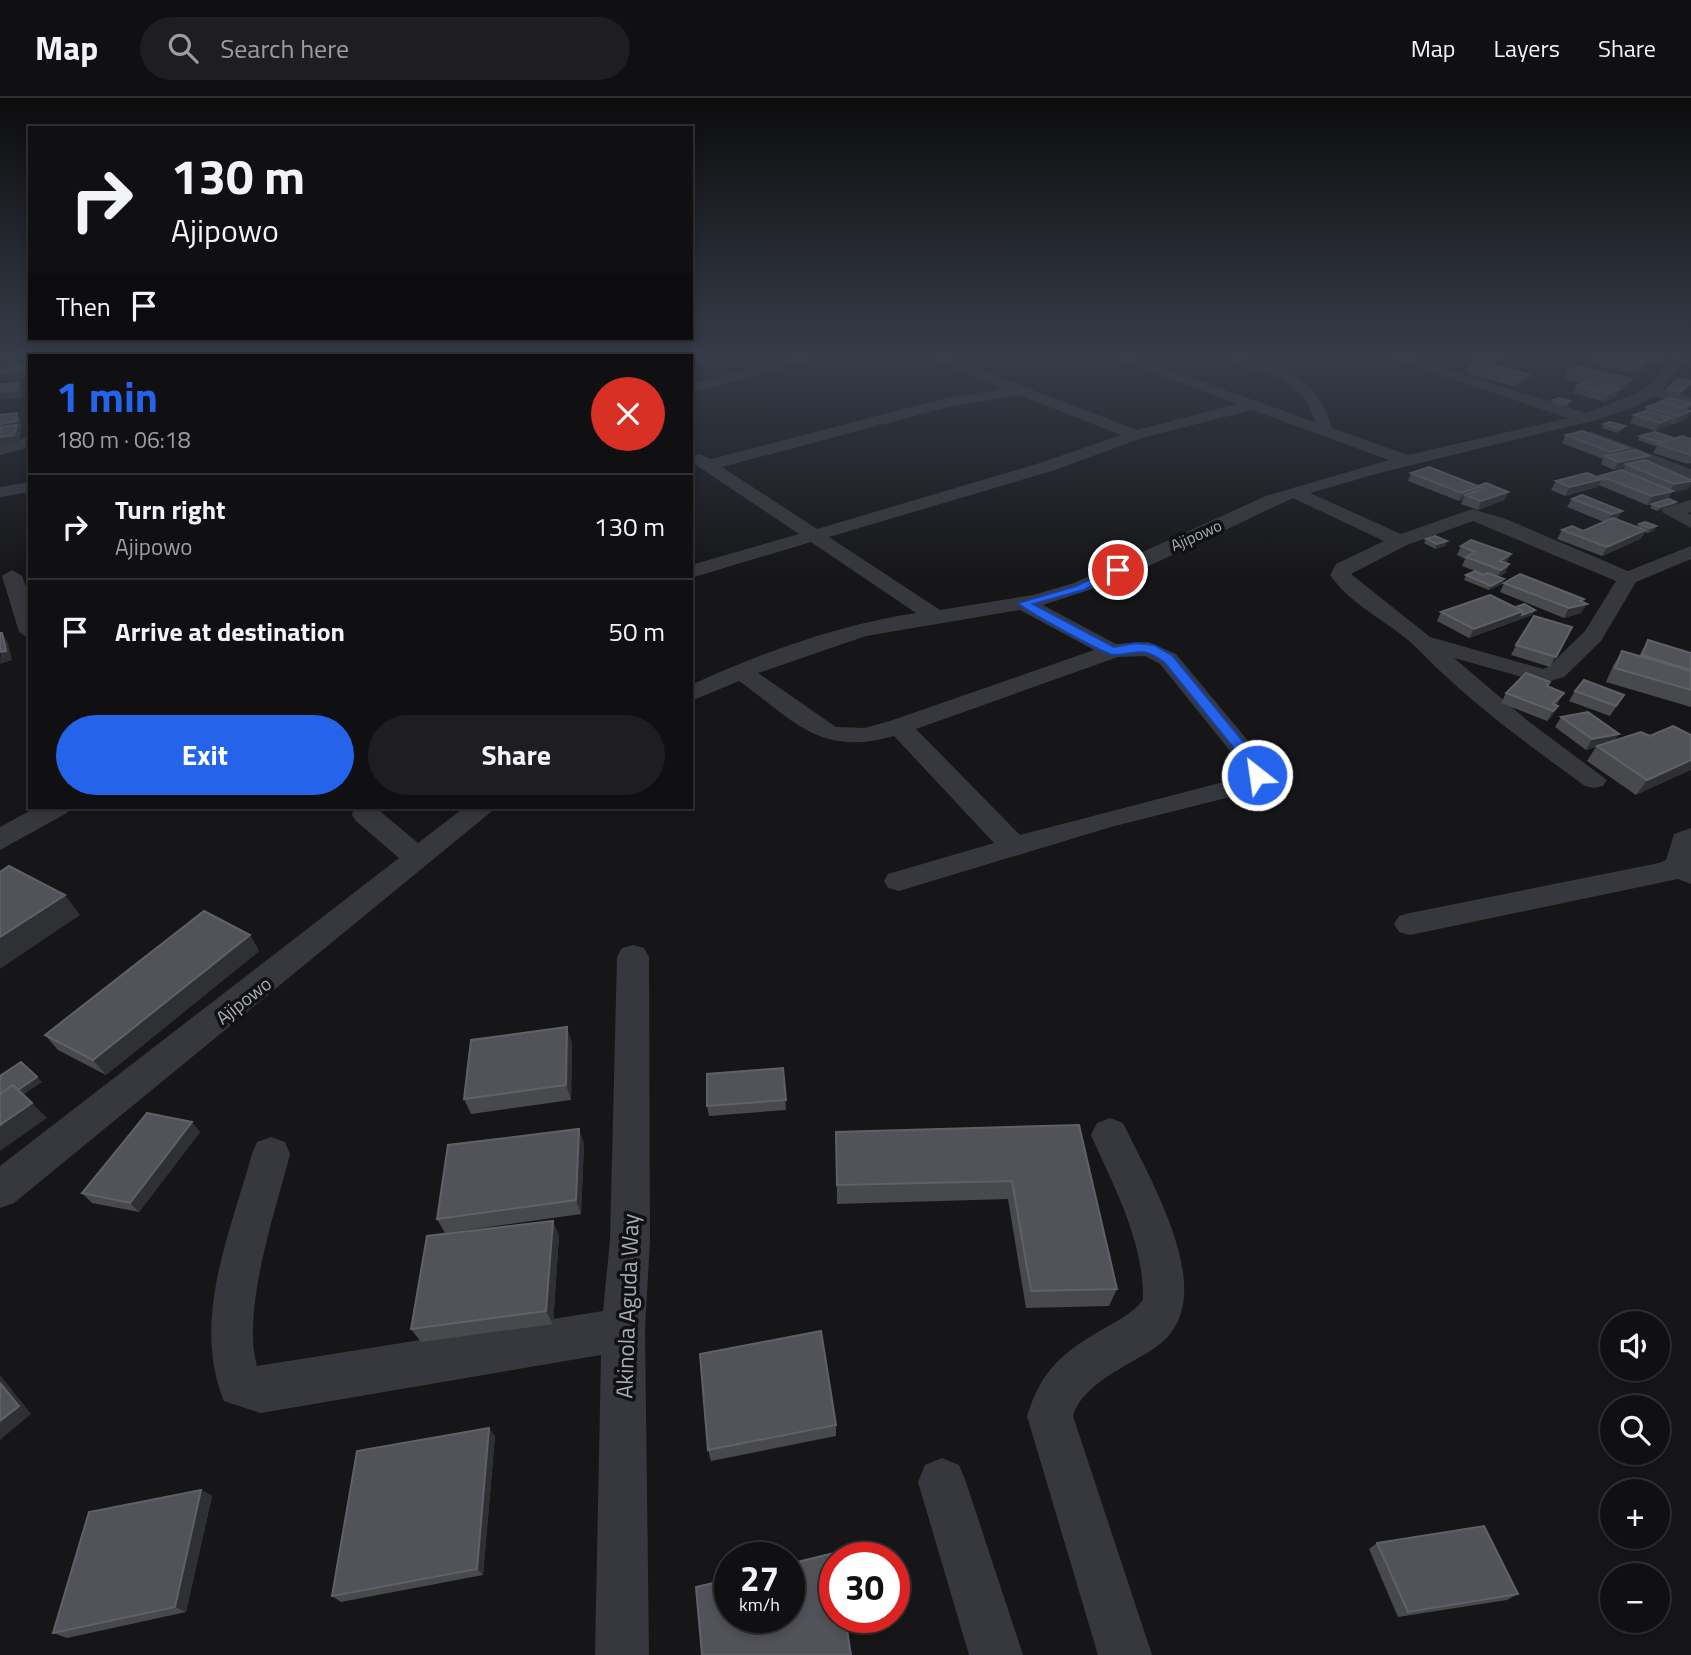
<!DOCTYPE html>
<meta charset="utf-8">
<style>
:root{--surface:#101012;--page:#1e1e20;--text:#f1f3f6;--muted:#9c9d9f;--line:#303032;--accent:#2563eb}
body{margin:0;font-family:"Titillium Web",sans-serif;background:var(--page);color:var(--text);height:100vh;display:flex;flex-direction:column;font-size:26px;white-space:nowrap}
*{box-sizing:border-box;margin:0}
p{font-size:23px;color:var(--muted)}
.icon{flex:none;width:38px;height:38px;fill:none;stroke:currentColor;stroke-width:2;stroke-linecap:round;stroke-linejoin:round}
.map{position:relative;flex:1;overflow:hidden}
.details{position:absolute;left:28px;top:256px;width:665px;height:455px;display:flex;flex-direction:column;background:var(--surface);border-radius:0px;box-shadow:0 4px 10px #0003,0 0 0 2px var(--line)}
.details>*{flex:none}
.hud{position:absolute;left:28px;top:28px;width:665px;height:214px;border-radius:0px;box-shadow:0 4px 10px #0003,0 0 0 2px var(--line);background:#101012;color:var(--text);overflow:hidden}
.buttons{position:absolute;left:1600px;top:1213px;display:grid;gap:14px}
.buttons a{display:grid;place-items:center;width:70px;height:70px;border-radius:50%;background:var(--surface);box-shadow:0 4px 10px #0003,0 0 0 2px var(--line);font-size:35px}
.speed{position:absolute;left:714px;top:1444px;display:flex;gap:14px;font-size:35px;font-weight:700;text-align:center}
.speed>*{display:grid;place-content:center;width:91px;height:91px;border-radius:50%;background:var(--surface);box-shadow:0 4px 10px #0003,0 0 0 2px var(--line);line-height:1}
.speed small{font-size:18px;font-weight:400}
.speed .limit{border:10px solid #d22;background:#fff;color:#111}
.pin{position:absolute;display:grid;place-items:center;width:60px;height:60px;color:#fff;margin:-30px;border:4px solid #fff;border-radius:50%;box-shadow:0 2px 7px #0007}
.me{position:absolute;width:77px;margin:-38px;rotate:330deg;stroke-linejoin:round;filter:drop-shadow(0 0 5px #0008)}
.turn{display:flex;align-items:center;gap:24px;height:147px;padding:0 28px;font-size:32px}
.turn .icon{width:91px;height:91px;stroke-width:2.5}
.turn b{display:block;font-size:49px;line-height:60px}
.then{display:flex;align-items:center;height:66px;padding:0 28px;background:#0003;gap:14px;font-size:26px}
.round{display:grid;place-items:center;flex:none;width:74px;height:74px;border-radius:37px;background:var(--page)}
.overview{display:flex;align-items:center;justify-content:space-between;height:119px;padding:0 28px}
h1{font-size:42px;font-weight:700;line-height:52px;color:var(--accent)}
.cta{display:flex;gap:14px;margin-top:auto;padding:14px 28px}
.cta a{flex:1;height:80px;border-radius:42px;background:var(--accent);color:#fff;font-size:28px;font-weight:700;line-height:80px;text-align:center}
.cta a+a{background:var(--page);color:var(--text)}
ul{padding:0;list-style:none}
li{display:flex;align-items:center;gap:21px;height:105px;padding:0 28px;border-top:2px solid var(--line)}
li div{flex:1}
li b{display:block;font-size:26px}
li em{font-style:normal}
header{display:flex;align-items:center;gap:42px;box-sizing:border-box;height:98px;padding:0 35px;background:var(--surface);border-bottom:2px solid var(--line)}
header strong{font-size:33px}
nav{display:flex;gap:38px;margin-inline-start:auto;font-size:24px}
.search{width:490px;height:63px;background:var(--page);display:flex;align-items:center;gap:18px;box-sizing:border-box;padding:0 24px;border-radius:38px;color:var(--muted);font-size:26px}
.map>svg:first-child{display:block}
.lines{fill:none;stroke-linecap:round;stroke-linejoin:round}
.minor{fill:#37383d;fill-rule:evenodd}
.wall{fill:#47494d}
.shaded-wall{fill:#2f3033}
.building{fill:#525359;stroke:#5f6168;stroke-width:2}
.route{fill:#2563eb;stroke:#184099;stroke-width:2}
.labels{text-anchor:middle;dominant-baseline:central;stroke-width:7;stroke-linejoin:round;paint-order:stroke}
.far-street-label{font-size:16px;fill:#a8adb8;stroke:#111113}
.street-label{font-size:19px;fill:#a8adb8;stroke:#111113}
.near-street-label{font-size:23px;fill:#a8adb8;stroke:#111113}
</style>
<header>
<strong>Map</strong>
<div class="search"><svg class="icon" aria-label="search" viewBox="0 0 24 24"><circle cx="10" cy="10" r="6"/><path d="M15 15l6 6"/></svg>Search here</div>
<nav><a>Map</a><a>Layers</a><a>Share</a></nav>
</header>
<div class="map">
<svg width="1691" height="1557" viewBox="0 0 1691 1557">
<rect width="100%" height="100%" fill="#161618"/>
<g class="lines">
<path class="minor" d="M 795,260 L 818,260 L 691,295 L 691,286 Z
M 930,260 L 950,260 L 1137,332 L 1237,306 L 1116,260 L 1136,260 L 1315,324 C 1306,290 1282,280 1252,271 C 1243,268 1233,266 1227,260 C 1278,260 1318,280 1332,330 L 1408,357 L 1568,320 L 1390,260 L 1411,260 L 1586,315 L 1638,295 L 1652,285 L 1673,260 L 1687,260 L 1663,291 L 1691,299 L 1691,309 L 1654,298 L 1634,309 L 1600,321 L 1383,374 L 1310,395 L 1401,436 L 1472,411 L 1506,421 L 1628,473 L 1691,448 L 1691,461 L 1636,484 L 1601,543 L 1564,579 L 1544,585 L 1454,560 L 1528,623 L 1607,682 L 1603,688 L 1594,690 L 1585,688 C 1527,646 1468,603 1419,552 C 1395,527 1352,509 1330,477 L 1336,466 L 1384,443 L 1293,400 L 1117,483 L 1043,507 L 1116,546 L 1148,544 L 1176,556 L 1269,668 L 1270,677 L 1258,692 L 1111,729 L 899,793 L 888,790 L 884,783 L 888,776 L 994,745 L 894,638 C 819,659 796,624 739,583 L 691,603 L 691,587 C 763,554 838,527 916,515 L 811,444 L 691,480 L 691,467 L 799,436 L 693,365 L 691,360 L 699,356 L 711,361 L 947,300 L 1003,291 ZM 1019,297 L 1121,337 L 1043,364 L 817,431 L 722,369 L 948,309 ZM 1252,312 L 1389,362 L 1266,398 L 1074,485 L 1033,497 L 940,512 L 829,439 L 1055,372 L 1142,340 ZM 1473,423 L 1616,483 L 1585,533 L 1548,569 L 1543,571 L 1430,539 L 1351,476 L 1407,447 ZM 1020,512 L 1094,552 L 890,623 L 864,630 L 836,629 L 758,575 L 866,538 ZM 1145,558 L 1160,566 L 1243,669 L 1244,675 L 1239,680 L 1020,737 L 916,631 L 1118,559 Z
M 30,267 L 30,275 L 0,278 L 0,270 Z
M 1590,333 L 1691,371 L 1691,382 L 1584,341 L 1582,338 Z
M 30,339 L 30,349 L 0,357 L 0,347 Z
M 30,384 L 30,394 L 0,399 L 0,389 Z
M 1691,402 L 1691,414 L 1687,415 L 1691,417 L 1691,430 L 1662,414 L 1664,410 Z
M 12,472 L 22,478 L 30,500 L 30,541 L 19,534 L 2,478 Z
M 37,709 L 71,709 L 67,715 L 0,752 L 0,729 Z
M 354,709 L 382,709 L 381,714 L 418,745 L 465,709 L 497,709 L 14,1105 L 0,1110 L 0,1068 L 399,760 L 356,723 L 352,717 Z
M 1691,730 L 1691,786 L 1678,781 L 1410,837 L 1399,834 L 1394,826 L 1399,818 L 1410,815 L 1659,765 L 1666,762 L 1674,736 Z
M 633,847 L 644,850 L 649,859 L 650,1142 L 645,1231 L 649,1557 L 595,1557 L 601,1257 L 261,1315 L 224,1303 C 191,1223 230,1135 252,1056 L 257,1044 L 271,1039 L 285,1044 L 290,1056 C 276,1112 241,1212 257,1268 L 603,1213 L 610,1142 L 617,859 L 622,850 Z
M 1110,1020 L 1123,1025 C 1147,1076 1213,1184 1170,1236 C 1159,1250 1141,1258 1126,1267 C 1106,1279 1080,1294 1073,1318 L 1152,1557 L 1098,1557 L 1027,1318 C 1042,1271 1062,1255 1103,1231 C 1117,1223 1133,1215 1143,1202 C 1144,1143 1114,1089 1091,1037 L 1097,1025 Z
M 942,1360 L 959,1367 L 966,1384 L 1023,1557 L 969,1557 L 918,1384 L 925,1367 Z"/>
</g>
<path class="wall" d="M 1469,260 L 1505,260 L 1504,262 L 1491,266 L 1527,284 L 1515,289 L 1465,275 L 1468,268 L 1473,266 L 1474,262 L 1476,262 Z
M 1596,260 L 1628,260 L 1643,271 L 1636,276 L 1592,267 Z
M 1638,260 L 1663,260 L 1660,264 Z
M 1568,273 L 1632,281 L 1628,289 L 1619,294 L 1617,298 L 1605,304 L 1573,295 L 1577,288 L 1582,285 L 1564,281 Z
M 1691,283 L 1679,297 L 1666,294 L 1668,290 Z
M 1553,302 L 1570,303 L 1569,307 L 1563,309 L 1551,306 Z
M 1691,305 L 1690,309 L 1685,312 L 1686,321 L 1674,326 L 1670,325 L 1668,328 L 1655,333 L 1630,325 L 1634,317 L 1645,313 L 1647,309 Z
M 1604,326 L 1623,332 L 1617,335 L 1602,330 Z
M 1566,337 L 1626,354 L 1649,358 L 1646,363 L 1691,382 L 1691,385 L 1688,391 L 1672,394 L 1668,401 L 1674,408 L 1657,413 L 1650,410 L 1652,406 L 1647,407 L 1599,387 L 1597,389 L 1565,398 L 1551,392 L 1556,383 L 1599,380 L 1600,378 L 1622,373 L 1624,370 L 1614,372 L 1601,366 L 1603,361 L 1562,345 Z
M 1640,338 L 1673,341 L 1691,341 L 1691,365 L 1688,366 L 1653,355 L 1657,348 L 1655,348 L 1638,342 Z
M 1411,375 L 1478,388 L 1508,394 L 1504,402 L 1478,412 L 1461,406 L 1463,402 L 1459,403 L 1408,383 Z
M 1572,401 L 1622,413 L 1617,421 L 1637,429 L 1639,426 L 1656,428 L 1654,432 L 1648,435 L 1645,434 L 1640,441 L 1602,458 L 1557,441 L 1562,432 L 1583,433 L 1604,424 L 1567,409 Z
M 1426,441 L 1447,443 L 1445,448 L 1435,451 L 1424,445 Z
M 1461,448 L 1511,456 L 1506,465 L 1509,466 L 1505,475 L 1499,479 L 1504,481 L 1502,486 L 1489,492 L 1464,482 L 1466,477 L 1475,473 L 1462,468 L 1465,461 L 1457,457 Z
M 1504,485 L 1584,501 L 1582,504 L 1581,515 L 1564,520 L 1500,494 Z
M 1441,514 L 1532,517 L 1469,540 L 1437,523 Z
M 1572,529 L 1550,569 L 1511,557 L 1516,547 Z
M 1648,542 L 1691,555 L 1691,609 L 1606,584 L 1613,568 L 1622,553 L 1639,558 Z
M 1548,589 L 1558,605 L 1556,607 L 1558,608 L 1552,618 L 1547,623 L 1501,605 L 1506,595 Z
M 1575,593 L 1624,597 L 1610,618 L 1569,603 Z
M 1561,619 L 1615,642 L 1650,638 L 1691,637 L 1636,697 L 1587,663 L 1596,649 L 1586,652 L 1555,629 Z
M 250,837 L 259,853 L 106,977 L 58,952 L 45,937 Z
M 572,945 L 571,1002 L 471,1016 L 464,1001 Z
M 783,970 L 786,1012 L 709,1018 L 707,1008 Z
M 1079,1027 L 1117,1191 L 1109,1208 L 1026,1210 L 1008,1101 L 837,1106 L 836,1034 Z
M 200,1034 L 139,1114 L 92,1105 L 82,1095 Z
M 584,1045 L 581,1116 L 445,1135 L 437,1121 Z
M 559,1137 L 553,1226 L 421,1244 L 411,1231 Z
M 836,1327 L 836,1338 L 711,1363 L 708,1352 Z
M 495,1338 L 483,1477 L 341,1504 L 332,1498 Z
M 201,1392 L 212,1398 L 186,1514 L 67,1540 L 53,1535 Z
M 1377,1445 L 1518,1496 L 1507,1502 L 1398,1519 L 1369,1451 Z"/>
<path class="shaded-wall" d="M 30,260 L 30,267 L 5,270 L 1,263 Z
M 1500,260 L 1505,260 L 1504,262 L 1484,269 L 1486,266 Z
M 1647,264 L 1643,271 L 1636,276 L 1640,269 Z
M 26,268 L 30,276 L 28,280 L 0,283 L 0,275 Z
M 1530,277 L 1527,284 L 1515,289 L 1519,282 Z
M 1632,281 L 1628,289 L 1619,294 L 1623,286 Z
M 19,284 L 23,292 L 21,300 L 0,302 L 0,294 Z
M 1621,290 L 1617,298 L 1605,304 L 1609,296 Z
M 1690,313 L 1686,321 L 1674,326 L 1678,318 Z
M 17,315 L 21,322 L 21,331 L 20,332 L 21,335 L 19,345 L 0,348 L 0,326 Z
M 1672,320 L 1668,328 L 1655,333 L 1660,325 Z
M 1625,328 L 1623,332 L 1617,335 L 1619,331 Z
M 1628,350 L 1624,358 L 1608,359 L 1611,354 Z
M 1649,358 L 1645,366 L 1626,366 L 1624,370 L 1614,372 L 1618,364 Z
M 1602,381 L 1597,389 L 1565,398 L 1570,389 Z
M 1691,383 L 1691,385 L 1688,391 L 1672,394 L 1668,401 L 1647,407 L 1652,398 L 1669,394 L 1674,386 Z
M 1480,389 L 1476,397 L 1465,397 L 1463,402 L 1459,403 L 1462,395 Z
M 1508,394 L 1504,402 L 1478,412 L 1481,403 Z
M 1676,404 L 1674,408 L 1657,413 L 1660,409 Z
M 1622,413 L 1617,421 L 1607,425 L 1612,416 Z
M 1656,428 L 1654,432 L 1648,435 L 1650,430 Z
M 1645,432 L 1640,441 L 1602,458 L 1607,449 Z
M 1447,443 L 1445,448 L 1435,451 L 1437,446 Z
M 1511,456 L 1506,465 L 1500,463 Z
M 1509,466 L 1505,475 L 1496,481 L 1501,472 Z
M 1504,481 L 1502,486 L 1489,492 L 1491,488 Z
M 1584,501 L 1580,507 L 1587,506 L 1581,515 L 1564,520 L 1569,510 Z
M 1535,512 L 1532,517 L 1469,540 L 1474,531 L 1523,513 Z
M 2,535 L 8,545 L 12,562 L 0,566 Z
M 1564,595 L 1558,605 L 1551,612 L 1553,606 Z
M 1558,608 L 1552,618 L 1547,623 L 1553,613 Z
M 1619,636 L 1612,646 L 1597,648 L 1596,649 L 1586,652 L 1592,641 Z
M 1691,662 L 1691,672 L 1636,697 L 1647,682 Z
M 65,797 L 80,817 L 0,871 L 0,839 Z
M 250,837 L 259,853 L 106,977 L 93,962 Z
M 567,929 L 572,945 L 571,1002 L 566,987 Z
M 37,979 L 42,984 L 0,1013 L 0,1005 Z
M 32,1005 L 47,1020 L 0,1053 L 0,1027 Z
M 192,1024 L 200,1034 L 139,1114 L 130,1105 Z
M 579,1031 L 584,1045 L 581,1116 L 576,1102 Z
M 553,1123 L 559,1137 L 553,1226 L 546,1213 Z
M 0,1277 L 31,1316 L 0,1342 Z
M 489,1330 L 495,1338 L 483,1477 L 477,1471 Z
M 201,1392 L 212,1398 L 186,1514 L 175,1509 Z"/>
<path class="building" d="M 2,260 L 27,260 L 1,263 Z
M 1481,260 L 1500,260 L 1487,265 L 1474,262 Z
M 1598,260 L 1628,260 L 1647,264 L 1640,269 Z
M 1480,263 L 1530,277 L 1519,282 L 1468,268 Z
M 26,268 L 24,272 L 0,275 L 0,271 Z
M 1577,268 L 1632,281 L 1623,286 L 1568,273 Z
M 1679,280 L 1691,283 L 1691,285 L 1681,294 L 1668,290 Z
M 1588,282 L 1621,290 L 1609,296 L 1577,288 Z
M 19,284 L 17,292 L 0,294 L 0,287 Z
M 1559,300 L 1570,303 L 1565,305 L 1553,302 Z
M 1669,300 L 1691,305 L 1691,306 L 1683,310 L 1660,304 L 1656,306 Z
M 1660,304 L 1690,313 L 1678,318 L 1647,309 Z
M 1646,313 L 1672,320 L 1660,325 L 1634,317 Z
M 17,315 L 17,323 L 0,326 L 0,317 Z
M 1610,324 L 1625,328 L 1619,331 L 1604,326 Z
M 17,327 L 14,337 L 0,339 L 0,329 Z
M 1582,333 L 1628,350 L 1611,354 L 1566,337 Z
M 1655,334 L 1673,340 L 1658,344 L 1640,338 Z
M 1682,338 L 1691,341 L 1691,357 L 1658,346 Z
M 1635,352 L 1649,358 L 1618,364 L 1605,358 Z
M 1645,362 L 1691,382 L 1691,383 L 1674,386 L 1626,366 Z
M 1429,369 L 1480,389 L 1462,395 L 1411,375 Z
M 1621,372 L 1673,393 L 1652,398 L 1600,378 Z
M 1587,375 L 1602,381 L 1570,389 L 1556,383 Z
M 1486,385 L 1508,394 L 1481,403 L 1465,397 L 1484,390 L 1478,388 Z
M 1582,397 L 1622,413 L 1612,416 L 1572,401 Z
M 1669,401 L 1676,404 L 1660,409 L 1652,406 Z
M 1613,420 L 1645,432 L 1607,449 L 1562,432 L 1572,428 L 1583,433 Z
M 1645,424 L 1656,428 L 1650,430 L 1639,426 Z
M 1435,438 L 1447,443 L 1437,446 L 1426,441 Z
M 1471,442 L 1511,456 L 1500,463 L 1509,466 L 1501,472 L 1466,459 L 1475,454 L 1461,448 Z
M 1475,473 L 1483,477 L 1488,475 L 1504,481 L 1491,488 L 1466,477 Z
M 1520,476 L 1584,501 L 1580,503 L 1587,506 L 1569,510 L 1504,485 Z
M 1490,497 L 1523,513 L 1474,531 L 1441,514 Z
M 1524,506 L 1535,512 L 1522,517 L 1523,513 L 1516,509 Z
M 1534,518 L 1572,529 L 1556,559 L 1516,547 Z
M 0,535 L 2,535 L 6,553 L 0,554 Z
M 1648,542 L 1691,555 L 1691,572 L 1642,557 Z
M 1622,553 L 1691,573 L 1691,592 L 1615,570 Z
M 1526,575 L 1550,584 L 1547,588 L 1564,595 L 1553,606 L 1558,608 L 1553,613 L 1506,595 Z
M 1584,582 L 1624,597 L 1616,608 L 1575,593 Z
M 1588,614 L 1619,636 L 1592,641 L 1561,619 Z
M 1673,628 L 1691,637 L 1691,662 L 1647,682 L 1597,648 L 1641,634 L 1650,638 Z
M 9,768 L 65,797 L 0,839 L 0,774 Z
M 204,813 L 250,837 L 93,962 L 45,937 Z
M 567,929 L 566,987 L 464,1001 L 471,942 Z
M 21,964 L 37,979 L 18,992 L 13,987 L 0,996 L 0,978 Z
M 783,970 L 786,1002 L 707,1008 L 707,976 Z
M 13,987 L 32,1005 L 0,1027 L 0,996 Z
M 147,1015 L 192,1024 L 130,1105 L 82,1095 Z
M 1079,1027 L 1117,1191 L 1031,1193 L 1012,1083 L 837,1087 L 836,1034 Z
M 579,1031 L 576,1102 L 437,1121 L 448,1047 Z
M 553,1123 L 546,1213 L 411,1231 L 427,1138 Z
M 821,1233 L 836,1327 L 708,1352 L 700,1256 Z
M 0,1285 L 19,1308 L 0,1323 Z
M 489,1330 L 477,1471 L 332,1498 L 357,1353 Z
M 201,1392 L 175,1509 L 53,1535 L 89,1414 Z
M 1484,1428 L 1518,1496 L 1408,1514 L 1377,1445 Z
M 834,1455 L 835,1462 L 835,1519 L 845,1519 L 851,1557 L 702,1557 L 696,1489 L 730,1481 L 730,1519 L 789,1519 L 789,1466 Z"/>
<linearGradient id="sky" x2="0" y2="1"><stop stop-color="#0c0c0d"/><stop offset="0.54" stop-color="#363c48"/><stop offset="1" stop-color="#363c48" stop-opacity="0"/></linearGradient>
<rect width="1691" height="478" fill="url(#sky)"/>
<path class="route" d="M 1114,470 L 1123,472 L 1084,492 L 1033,506 L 1114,549 L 1136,545 L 1154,547 L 1173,558 L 1261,665 L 1262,680 L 1252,680 L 1249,669 L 1164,564 C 1140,547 1138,557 1113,557 C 1105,556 1025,513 1018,505 L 1076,488 Z"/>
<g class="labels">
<g class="far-street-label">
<text transform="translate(1196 437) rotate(-24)">Ajipowo</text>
</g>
<g class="street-label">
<text transform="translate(243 902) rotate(-38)">Ajipowo</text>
</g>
<g class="near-street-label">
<text transform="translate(627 1208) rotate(-88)">Akinola Aguda Way</text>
</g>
</g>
</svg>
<div class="buttons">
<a><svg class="icon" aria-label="sound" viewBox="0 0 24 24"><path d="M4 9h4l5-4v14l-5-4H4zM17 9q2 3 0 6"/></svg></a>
<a><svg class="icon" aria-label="search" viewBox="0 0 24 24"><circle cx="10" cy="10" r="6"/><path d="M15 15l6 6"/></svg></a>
<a>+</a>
<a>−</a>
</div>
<div class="speed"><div>27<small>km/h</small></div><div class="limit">30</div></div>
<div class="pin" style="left:1118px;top:472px;background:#d93025"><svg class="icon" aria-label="arrive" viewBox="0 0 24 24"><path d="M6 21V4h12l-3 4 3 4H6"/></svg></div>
<svg class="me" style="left:1257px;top:677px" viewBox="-20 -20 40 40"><circle r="17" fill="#2563eb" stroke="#fff" stroke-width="3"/><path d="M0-11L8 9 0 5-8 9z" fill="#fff"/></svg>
<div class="hud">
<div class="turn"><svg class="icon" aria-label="right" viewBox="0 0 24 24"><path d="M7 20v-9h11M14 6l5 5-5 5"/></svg><div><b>130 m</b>Ajipowo</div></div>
<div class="then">Then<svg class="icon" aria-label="arrive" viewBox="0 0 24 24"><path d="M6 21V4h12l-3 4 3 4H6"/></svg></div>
</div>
<section class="details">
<div class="overview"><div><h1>1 min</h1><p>180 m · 06:18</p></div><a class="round" style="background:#d93025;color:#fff"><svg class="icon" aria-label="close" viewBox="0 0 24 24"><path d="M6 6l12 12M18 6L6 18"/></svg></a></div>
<ul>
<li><svg class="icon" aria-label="right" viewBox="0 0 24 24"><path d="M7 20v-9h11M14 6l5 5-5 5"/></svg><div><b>Turn right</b><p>Ajipowo</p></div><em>130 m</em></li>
<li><svg class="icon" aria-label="arrive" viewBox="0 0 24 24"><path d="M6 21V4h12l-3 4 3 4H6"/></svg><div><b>Arrive at destination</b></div><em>50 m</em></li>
</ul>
<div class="cta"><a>Exit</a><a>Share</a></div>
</section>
</div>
